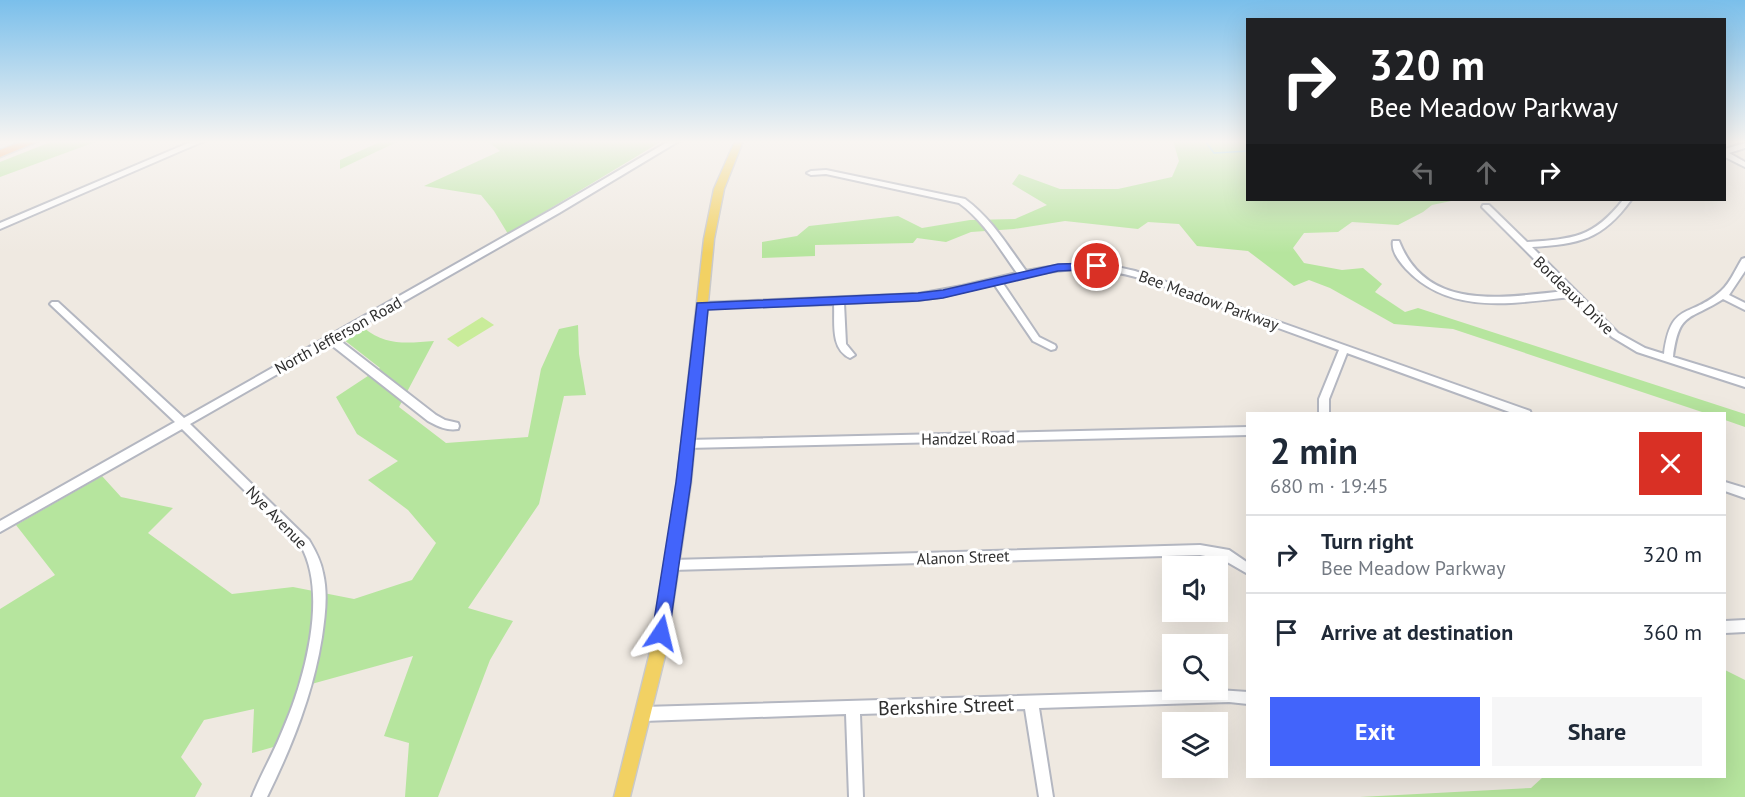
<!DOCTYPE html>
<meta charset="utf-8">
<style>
:root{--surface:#fff;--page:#f6f6f7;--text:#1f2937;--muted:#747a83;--line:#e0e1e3;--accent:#4264fb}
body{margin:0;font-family:"PT Sans",sans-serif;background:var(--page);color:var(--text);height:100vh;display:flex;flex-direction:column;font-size:22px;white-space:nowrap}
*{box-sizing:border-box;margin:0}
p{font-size:20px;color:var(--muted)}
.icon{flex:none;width:33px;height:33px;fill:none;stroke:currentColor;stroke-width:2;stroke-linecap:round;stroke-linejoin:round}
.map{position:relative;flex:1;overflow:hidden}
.side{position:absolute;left:1246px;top:412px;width:480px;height:366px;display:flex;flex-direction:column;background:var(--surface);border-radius:0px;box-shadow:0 6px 24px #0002}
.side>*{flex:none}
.banner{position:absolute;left:1246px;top:18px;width:480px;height:183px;border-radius:0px;box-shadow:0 6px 24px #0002;background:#202124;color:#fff;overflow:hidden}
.buttons{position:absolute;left:1162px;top:556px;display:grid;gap:12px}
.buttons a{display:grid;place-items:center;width:66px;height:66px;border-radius:0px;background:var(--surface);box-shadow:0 6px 24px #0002;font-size:30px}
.pin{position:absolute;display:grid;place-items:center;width:51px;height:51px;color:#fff;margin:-26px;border:3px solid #fff;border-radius:50%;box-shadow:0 2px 6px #0007}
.me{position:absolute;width:66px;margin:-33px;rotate:10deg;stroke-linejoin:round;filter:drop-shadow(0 0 4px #0008)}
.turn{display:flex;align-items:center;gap:21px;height:126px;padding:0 24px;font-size:27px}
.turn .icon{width:78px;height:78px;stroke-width:2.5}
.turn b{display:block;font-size:42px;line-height:51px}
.lanes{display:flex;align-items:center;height:57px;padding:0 24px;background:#0003;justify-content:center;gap:30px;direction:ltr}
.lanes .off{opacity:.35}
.round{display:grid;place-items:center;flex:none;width:63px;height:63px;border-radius:0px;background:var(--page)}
.summary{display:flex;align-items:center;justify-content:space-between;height:102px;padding:0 24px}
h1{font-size:36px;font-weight:600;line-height:45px}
.button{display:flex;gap:12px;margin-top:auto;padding:12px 24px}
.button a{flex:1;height:69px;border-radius:0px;background:var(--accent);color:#fff;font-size:24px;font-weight:600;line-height:69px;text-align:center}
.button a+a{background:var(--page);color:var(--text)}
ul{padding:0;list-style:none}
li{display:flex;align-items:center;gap:18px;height:78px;padding:0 24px;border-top:2px solid var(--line)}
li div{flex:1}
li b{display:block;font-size:22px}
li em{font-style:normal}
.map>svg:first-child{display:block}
.green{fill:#b6e59e}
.pitch{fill:#c9ec9a}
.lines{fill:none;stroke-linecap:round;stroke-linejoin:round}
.stream{stroke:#75cff0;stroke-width:1.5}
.minor-casing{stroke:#b4b7c1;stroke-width:4}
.major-casing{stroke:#c9c9c9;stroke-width:3}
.highway-casing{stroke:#c9c9c9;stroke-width:3}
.minor{fill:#fff;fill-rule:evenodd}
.major{fill:#f2d163;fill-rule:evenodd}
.highway{fill:#ffa35c;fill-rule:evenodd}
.route{fill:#4264fb;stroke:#2b41a3;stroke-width:1.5}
.labels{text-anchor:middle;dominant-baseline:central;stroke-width:6;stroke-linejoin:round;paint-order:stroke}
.street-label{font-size:16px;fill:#2e2e2e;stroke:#fff}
.near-street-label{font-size:20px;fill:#2e2e2e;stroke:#fff}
</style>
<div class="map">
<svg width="1745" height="797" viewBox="0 0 1745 797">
<rect width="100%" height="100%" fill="#efe9e1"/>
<path class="green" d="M 53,141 L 98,141 L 0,177 L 0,162 Z
M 382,141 L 399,141 L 340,169 L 340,160 Z
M 487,141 L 662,141 L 508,234 L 494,211 L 481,195 L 424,186 L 500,151 Z
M 1173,141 L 1248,141 L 1248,200 L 1456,200 L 1432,205 L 1423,212 L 1398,225 L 1352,222 L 1338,232 L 1304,233 L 1293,248 L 1304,263 L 1342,270 L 1363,268 L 1382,284 L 1375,292 L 1405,312 L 1418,308 L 1745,414 L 1745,427 L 1725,420 L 1725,414 L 1708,414 L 1453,329 L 1394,324 L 1330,288 L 1309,280 L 1294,286 L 1248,251 L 1197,246 L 1179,224 L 1148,222 L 1138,229 L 1065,221 L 1014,229 L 971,232 L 946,242 L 917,238 L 913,243 L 815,245 L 815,256 L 762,258 L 762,242 L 797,236 L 809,226 L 898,216 L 922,228 L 970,220 L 1015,219 L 1047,205 L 1012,184 L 1019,174 L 1060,189 L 1118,189 L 1172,177 L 1179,161 Z
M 578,325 L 579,354 L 586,395 L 564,396 L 539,504 L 468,608 L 513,621 L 490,660 L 438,797 L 405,797 L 409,743 L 384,736 L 413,656 L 297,688 L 277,746 L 252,753 L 254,709 L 204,720 L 181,757 L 202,784 L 195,797 L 0,797 L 0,609 L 55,575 L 16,525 L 102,476 L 121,497 L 173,508 L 148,533 L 232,594 L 293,587 L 354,599 L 412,580 L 436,543 L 408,510 L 368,480 L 398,461 L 357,434 L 336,397 L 380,368 L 339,336 L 364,328 C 386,346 407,343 434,341 L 399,407 L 446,443 L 528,437 L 541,369 L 559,329 Z
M 1725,670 L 1745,680 L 1745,797 L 1360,797 L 1531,788 L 1543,777 L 1725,777 Z"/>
<path class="pitch" d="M 482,317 L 494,325 L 458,347 L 447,339 Z"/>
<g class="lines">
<path class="stream" d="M 1205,141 L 1214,153 L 1248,151"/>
<defs>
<path id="minor" d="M 193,141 L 204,141 L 0,229 L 0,223 Z
M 669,141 L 679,141 L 559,213 L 338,339 L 436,415 L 445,420 L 458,423 L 459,426 L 458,429 C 447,431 437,426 428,421 L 330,344 L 190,424 L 309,540 C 315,550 321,561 323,573 C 328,594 325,616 322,637 C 313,694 292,746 267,797 L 252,797 C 260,776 272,756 281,734 C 303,685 329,596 301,546 L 182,429 L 0,532 L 0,521 L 175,422 L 52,306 L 50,304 L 52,302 L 58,302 L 184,418 L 553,209 Z
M 1745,143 L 1745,148 L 1729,153 L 1745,162 L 1745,167 L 1725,157 L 1725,149 Z
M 826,170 L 965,199 C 991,218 1007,245 1026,271 C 1063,263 1098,261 1135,271 L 1530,411 L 1531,414 L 1515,414 L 1347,353 L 1329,399 L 1329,414 L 1319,414 L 1319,399 L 1339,350 L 1155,283 C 1096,263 1060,267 1002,282 L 1039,337 L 1055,345 L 1056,347 L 1055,349 L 1051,350 L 1033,341 L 994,284 L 940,297 L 918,300 L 844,303 L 846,344 L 855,355 L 850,358 C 830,349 835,322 834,304 L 699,308 L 697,306 L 702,303 L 918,294 L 962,286 L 1017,273 C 999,248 984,221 959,203 L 826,174 L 811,175 L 807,173 L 811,171 Z
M 1623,200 L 1631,200 C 1602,240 1579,244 1532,247 L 1618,333 L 1645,348 L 1664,354 C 1671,300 1690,319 1721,291 C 1731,282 1735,270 1742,259 L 1745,258 L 1745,271 L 1729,295 L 1745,303 L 1745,310 L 1723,299 C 1689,321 1679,311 1673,357 L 1745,379 L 1745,387 L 1637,352 L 1612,337 L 1571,297 C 1514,303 1450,316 1406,269 C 1399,261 1391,251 1393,241 L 1399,241 C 1427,313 1504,297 1566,291 L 1482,207 L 1483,205 L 1489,205 L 1527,242 C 1573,239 1593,238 1623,200 Z
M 1248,427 L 1248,435 L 687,448 L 683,447 L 682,444 L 683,441 L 687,440 Z
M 1725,482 L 1745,488 L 1745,498 L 1725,491 Z
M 1200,545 L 1229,550 L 1248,563 L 1248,574 L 1222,559 L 1200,555 L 672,570 L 668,569 L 666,565 L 668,561 L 672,560 Z
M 1745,620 L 1745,632 L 1725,633 L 1725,621 Z
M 1218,690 L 1248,692 L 1248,704 L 1229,702 L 1039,708 L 1053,797 L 1039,797 L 1025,709 L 860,714 L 863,797 L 849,797 L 846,714 L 643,721 L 638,719 L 636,714 L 638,709 L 643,707 Z"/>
<path id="major" d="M 735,141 L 743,141 L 724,189 L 714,239 L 691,482 L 679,565 L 665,656 L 630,797 L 614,797 L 649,656 L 665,565 L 677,482 L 704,239 L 714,189 Z"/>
<path id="highway" d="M 23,141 L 39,141 L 0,157 L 0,150 Z"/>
</defs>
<use href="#minor" class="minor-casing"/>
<use href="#major" class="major-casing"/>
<use href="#highway" class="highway-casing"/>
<use href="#minor" class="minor"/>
<use href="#major" class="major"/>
<use href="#highway" class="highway"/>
</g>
<linearGradient id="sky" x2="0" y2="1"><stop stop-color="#7abfeb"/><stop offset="0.56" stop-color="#f8f5f2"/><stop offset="1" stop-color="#f8f5f2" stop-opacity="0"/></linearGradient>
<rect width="1745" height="253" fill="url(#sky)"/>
<path class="route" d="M 1097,263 L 1102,264 L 1102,269 L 1058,271 L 943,298 L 918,301 L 708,310 L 691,482 L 669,633 L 667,638 L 661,641 L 655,638 L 652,633 L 676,482 L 697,303 L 918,293 L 943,290 L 1058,264 Z"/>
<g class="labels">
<g class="street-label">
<text transform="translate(1574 295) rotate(44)">Bordeaux Drive</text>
<text transform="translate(1209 300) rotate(20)">Bee Meadow Parkway</text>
<text transform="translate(338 335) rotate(-29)">North Jefferson Road</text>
<text transform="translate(968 438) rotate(-1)">Handzel Road</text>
<text transform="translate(277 517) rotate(46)">Nye Avenue</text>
<text transform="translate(963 557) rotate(-2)">Alanon Street</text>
</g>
<g class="near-street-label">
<text transform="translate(946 706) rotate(-2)">Berkshire Street</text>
</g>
</g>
</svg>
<div class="buttons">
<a><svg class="icon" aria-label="sound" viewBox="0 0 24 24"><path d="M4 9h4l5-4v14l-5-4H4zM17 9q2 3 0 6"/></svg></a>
<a><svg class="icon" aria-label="search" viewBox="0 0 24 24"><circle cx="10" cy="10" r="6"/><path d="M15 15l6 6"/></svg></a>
<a><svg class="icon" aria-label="layers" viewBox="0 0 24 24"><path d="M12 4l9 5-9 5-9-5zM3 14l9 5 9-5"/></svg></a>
</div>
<div class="pin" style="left:1097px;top:266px;background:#d93025"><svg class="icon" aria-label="arrive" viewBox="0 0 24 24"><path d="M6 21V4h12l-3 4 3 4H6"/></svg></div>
<svg class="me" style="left:661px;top:633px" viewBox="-20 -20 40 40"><path d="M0-17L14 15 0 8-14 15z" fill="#4264fb" stroke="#fff" stroke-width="4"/></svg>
<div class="banner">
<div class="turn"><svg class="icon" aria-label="right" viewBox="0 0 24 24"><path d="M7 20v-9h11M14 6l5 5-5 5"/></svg><div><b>320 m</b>Bee Meadow Parkway</div></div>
<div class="lanes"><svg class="icon off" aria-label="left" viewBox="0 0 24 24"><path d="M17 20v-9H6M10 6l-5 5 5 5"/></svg><svg class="icon off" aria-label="ahead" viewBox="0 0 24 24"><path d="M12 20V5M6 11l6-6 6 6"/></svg><svg class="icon" aria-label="right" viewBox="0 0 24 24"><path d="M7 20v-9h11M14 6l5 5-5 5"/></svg></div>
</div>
<section class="side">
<div class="summary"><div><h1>2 min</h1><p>680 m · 19:45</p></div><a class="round" style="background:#d93025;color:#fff"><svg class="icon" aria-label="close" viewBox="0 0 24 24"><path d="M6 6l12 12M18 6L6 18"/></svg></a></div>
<ul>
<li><svg class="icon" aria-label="right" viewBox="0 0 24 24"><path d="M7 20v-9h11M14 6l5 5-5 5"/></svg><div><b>Turn right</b><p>Bee Meadow Parkway</p></div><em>320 m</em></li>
<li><svg class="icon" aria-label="arrive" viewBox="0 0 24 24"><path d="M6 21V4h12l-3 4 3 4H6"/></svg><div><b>Arrive at destination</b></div><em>360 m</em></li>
</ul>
<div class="button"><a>Exit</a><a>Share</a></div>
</section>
</div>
